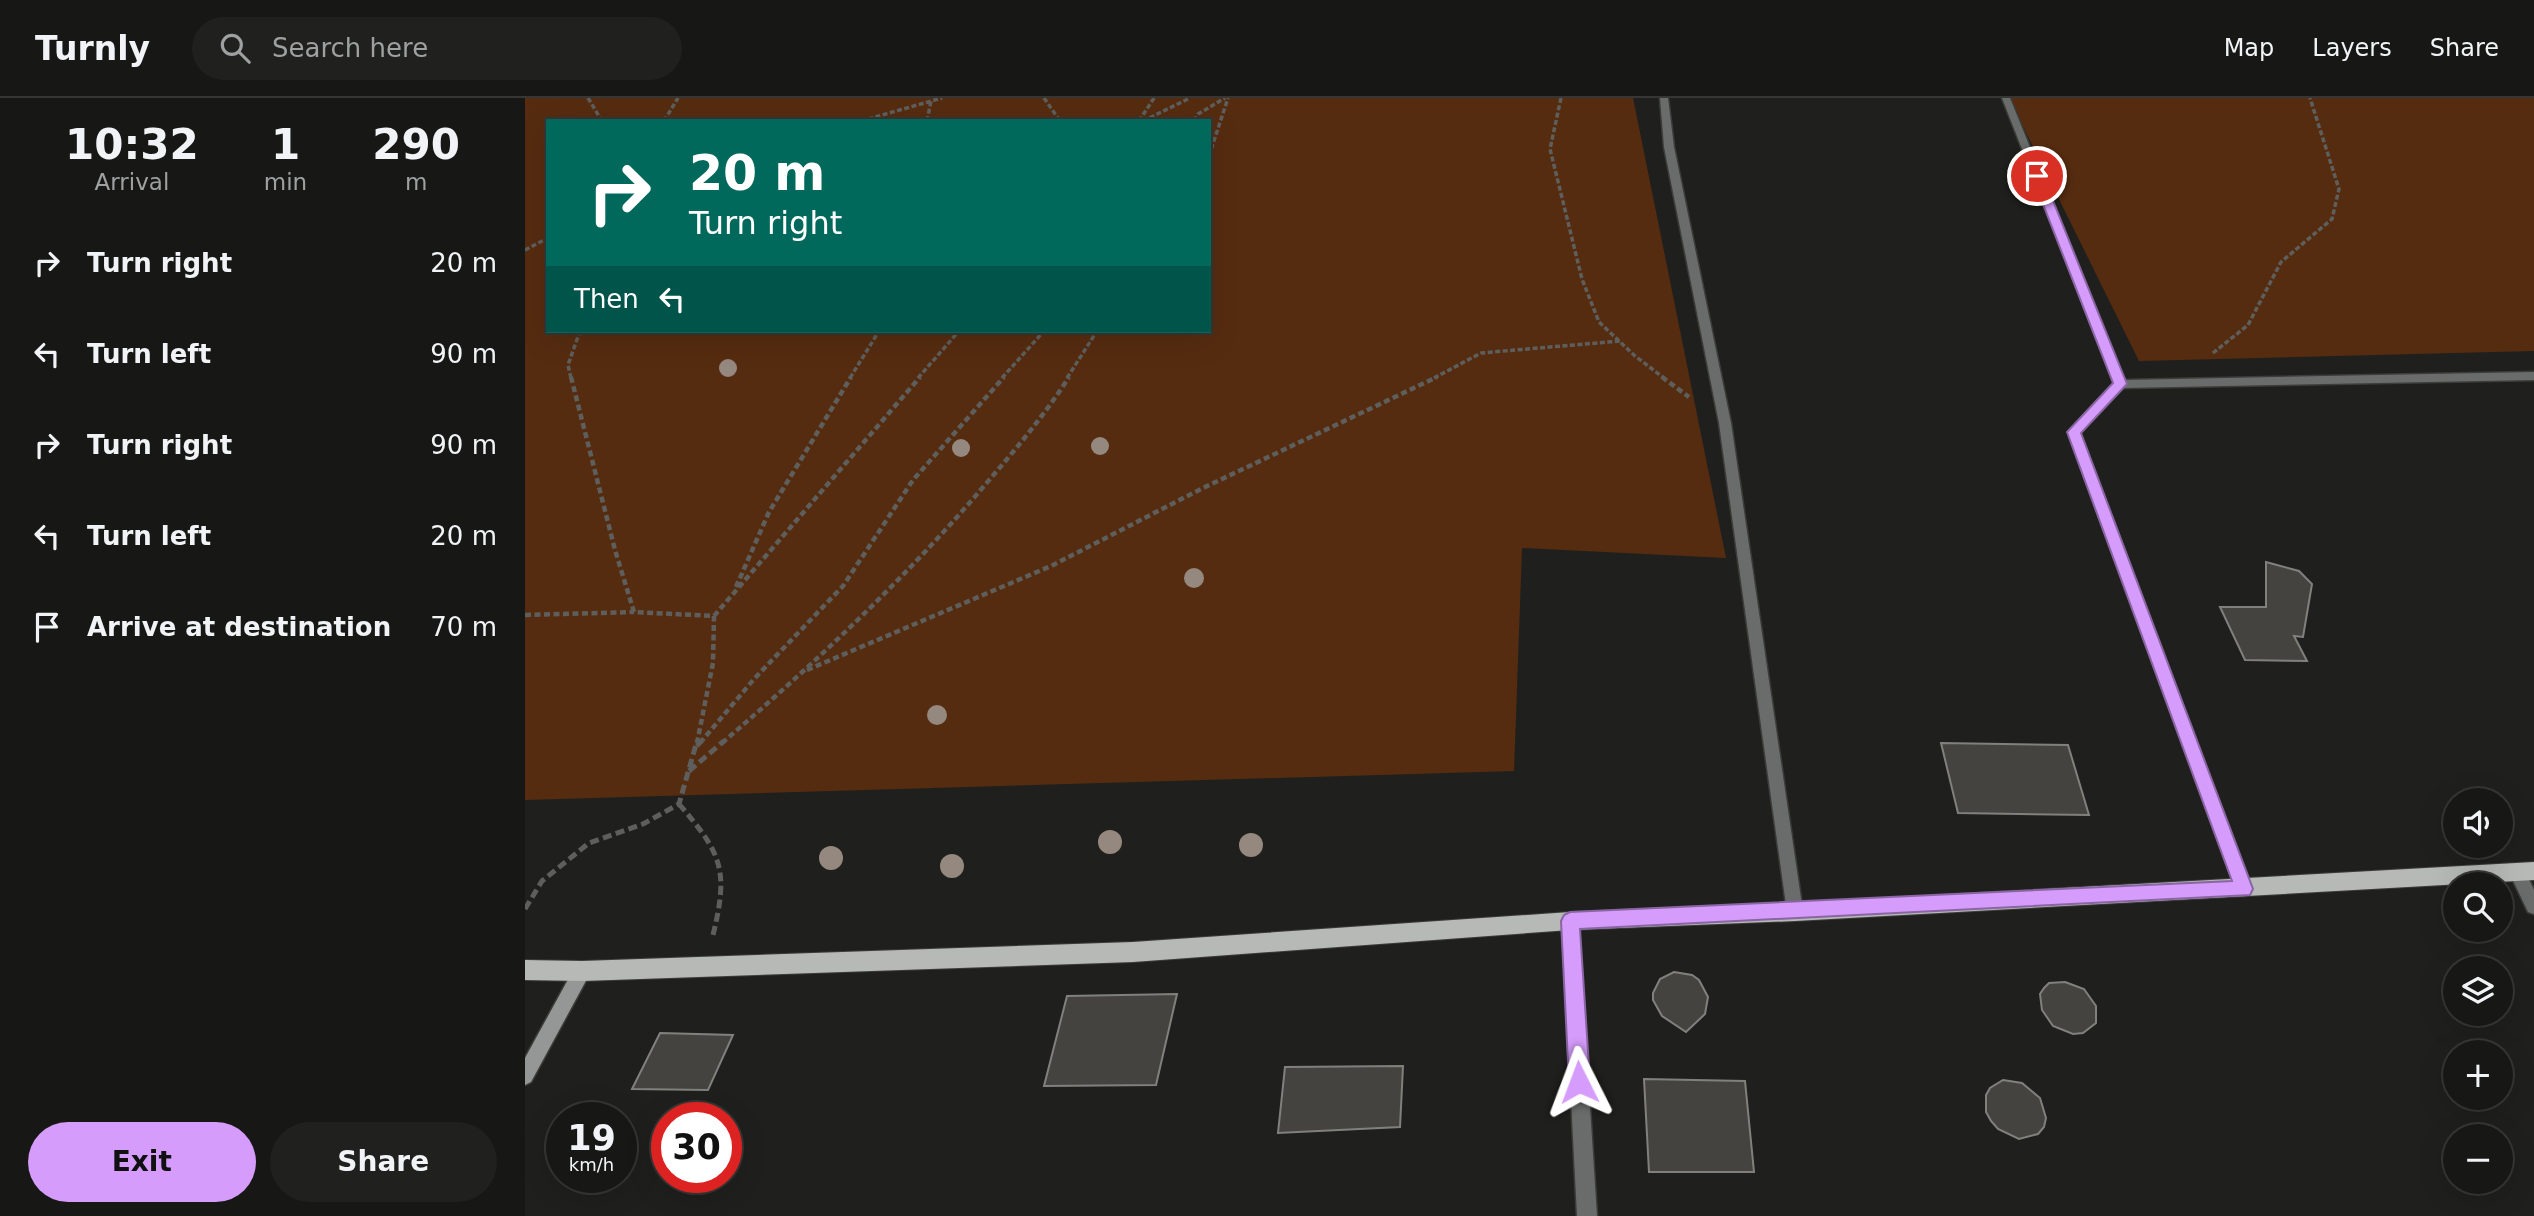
<!DOCTYPE html>
<meta charset="utf-8">
<style>
:root{--surface:#171816;--page:#20211f;--text:#f1f3f6;--muted:#9ea0a1;--line:#363735;--accent:#d59cfb}
body{margin:0;font-family:"DejaVu Sans",sans-serif;background:var(--page);color:var(--text);height:100vh;display:flex;flex-direction:column;font-size:26px;white-space:nowrap}
*{box-sizing:border-box;margin:0}
p{font-size:23px;color:var(--muted)}
.icon{flex:none;width:38px;height:38px;fill:none;stroke:currentColor;stroke-width:2;stroke-linecap:round;stroke-linejoin:round}
.map{position:relative;flex:1;overflow:hidden}
.side{display:flex;flex-direction:column;background:var(--surface);width:525px}
.side>*{flex:none}
.hud{position:absolute;left:21px;top:21px;width:665px;height:214px;border-radius:0px;box-shadow:0 7px 28px #0002,0 0 0 2px var(--line);background:#00695c;color:#fff;overflow:hidden}
.controls{position:absolute;left:1918px;top:690px;display:grid;gap:14px}
.controls a{display:grid;place-items:center;width:70px;height:70px;border-radius:50%;background:var(--surface);box-shadow:0 7px 28px #0002,0 0 0 2px var(--line);font-size:35px}
.speed{position:absolute;left:21px;top:1004px;display:flex;gap:14px;font-size:35px;font-weight:700;text-align:center}
.speed>*{display:grid;place-content:center;width:91px;height:91px;border-radius:50%;background:var(--surface);box-shadow:0 7px 28px #0002,0 0 0 2px var(--line);line-height:1}
.speed small{font-size:18px;font-weight:400}
.speed .limit{border:10px solid #d22;background:#fff;color:#111}
.pin{position:absolute;display:grid;place-items:center;width:60px;height:60px;color:#fff;margin:-30px;border:4px solid #fff;border-radius:50%;box-shadow:0 2px 7px #0007}
.me{position:absolute;width:77px;margin:-38px;rotate:357deg;stroke-linejoin:round;filter:drop-shadow(0 0 5px #0008)}
.turn{display:flex;align-items:center;gap:24px;height:147px;padding:0 28px;font-size:32px}
.turn .icon{width:91px;height:91px;stroke-width:2.5}
.turn b{display:block;font-size:49px;line-height:60px}
.then{display:flex;align-items:center;height:66px;padding:0 28px;background:#0003;gap:14px;font-size:26px}
.eta{display:flex;justify-content:space-evenly;align-items:center;height:119px;text-align:center}
.eta b{font-size:42px;font-weight:700;line-height:49px}
.cta{display:flex;gap:14px;margin-top:auto;padding:14px 28px}
.cta a{flex:1;height:80px;border-radius:42px;background:var(--accent);color:#111;font-size:28px;font-weight:700;line-height:80px;text-align:center}
.cta a+a{background:var(--page);color:var(--text)}
ul{padding:0;list-style:none}
li{display:flex;align-items:center;gap:21px;height:91px;padding:0 28px}
li div{flex:1}
li b{display:block;font-size:26px}
li em{font-style:normal}
header{display:flex;align-items:center;gap:42px;box-sizing:border-box;height:98px;padding:0 35px;background:var(--surface);border-bottom:2px solid var(--line)}
header strong{font-size:33px}
nav{display:flex;gap:38px;margin-inline-start:auto;font-size:24px}
.search{width:490px;height:63px;background:var(--page);display:flex;align-items:center;gap:18px;box-sizing:border-box;padding:0 24px;border-radius:38px;color:var(--muted);font-size:26px}
main{display:flex;flex:1;min-height:0}
.map>svg:first-child{display:block}
.green{fill:#562c10;fill-rule:evenodd}
.building{fill:#444340;stroke:#81807d;stroke-width:2}
.lines{fill:none;stroke-linecap:round;stroke-linejoin:round}
.minor-casing{stroke:#3c3c3a;stroke-width:3}
.secondary-casing{stroke:#3c3c3a;stroke-width:3}
.primary-casing{stroke:#3c3c3a;stroke-width:2}
.path-far2{stroke:#5e5f5c;stroke-width:3.5;stroke-dasharray:5 2.5;stroke-linecap:butt}
.path-far1{stroke:#5e5f5c;stroke-width:4.5;stroke-dasharray:6 3.5;stroke-linecap:butt}
.path{stroke:#5e5f5c;stroke-width:5;stroke-dasharray:9 4.5;stroke-linecap:butt}
.minor{fill:#6a6c6b;fill-rule:evenodd}
.secondary{fill:#959796;fill-rule:evenodd}
.primary{fill:#b7b9b7;fill-rule:evenodd}
.tree{fill:#95887f}
.route{fill:#d59cfb;stroke:#8a65a3;stroke-width:2}
</style>
<header>
<strong>Turnly</strong>
<div class="search"><svg class="icon" aria-label="search" viewBox="0 0 24 24"><circle cx="10" cy="10" r="6"/><path d="M15 15l6 6"/></svg>Search here</div>
<nav><a>Map</a><a>Layers</a><a>Share</a></nav>
</header>
<main>
<section class="side">
<div class="eta">
<div><b>10:32</b><p>Arrival</p></div>
<div><b>1</b><p>min</p></div>
<div><b>290</b><p>m</p></div>
</div>
<ul>
<li><svg class="icon" aria-label="right" viewBox="0 0 24 24"><path d="M7 20v-9h11M14 6l5 5-5 5"/></svg><div><b>Turn right</b></div><em>20 m</em></li>
<li><svg class="icon" aria-label="left" viewBox="0 0 24 24"><path d="M17 20v-9H6M10 6l-5 5 5 5"/></svg><div><b>Turn left</b></div><em>90 m</em></li>
<li><svg class="icon" aria-label="right" viewBox="0 0 24 24"><path d="M7 20v-9h11M14 6l5 5-5 5"/></svg><div><b>Turn right</b></div><em>90 m</em></li>
<li><svg class="icon" aria-label="left" viewBox="0 0 24 24"><path d="M17 20v-9H6M10 6l-5 5 5 5"/></svg><div><b>Turn left</b></div><em>20 m</em></li>
<li><svg class="icon" aria-label="arrive" viewBox="0 0 24 24"><path d="M6 21V4h12l-3 4 3 4H6"/></svg><div><b>Arrive at destination</b></div><em>70 m</em></li>
</ul>
<div class="cta"><a>Exit</a><a>Share</a></div>
</section>
<div class="map">
<svg width="2009" height="1118" viewBox="0 0 2009 1118">
<rect width="100%" height="100%" fill="#1f201d"/>
<path class="green" d="M 0,0 L 1108,0 L 1201,460 L 997,450 L 989,673 L 0,702 ZM 23,23 L 684,23 L 684,233 L 23,233 Z
M 1484,0 L 2009,0 L 2009,253 L 1614,263 Z"/>
<path class="building" d="M 1741,464 L 1774,473 L 1787,486 L 1778,539 L 1769,538 L 1782,563 L 1720,562 L 1695,509 L 1741,509 Z
M 1416,645 L 1543,647 L 1564,717 L 1433,715 Z
M 1149,874 L 1167,877 L 1174,882 L 1183,899 L 1180,916 L 1161,934 L 1137,918 L 1128,902 L 1128,895 L 1135,881 Z
M 1540,884 L 1559,891 L 1571,908 L 1571,925 L 1558,935 L 1548,936 L 1528,928 L 1517,912 L 1515,896 L 1519,890 L 1524,885 Z
M 652,896 L 631,987 L 519,988 L 542,898 Z
M 135,935 L 208,937 L 183,992 L 107,991 Z
M 878,968 L 875,1029 L 753,1035 L 760,969 Z
M 1119,981 L 1220,983 L 1229,1074 L 1124,1074 Z
M 1478,982 L 1497,985 L 1515,1000 L 1521,1020 L 1519,1029 L 1513,1036 L 1494,1041 L 1473,1031 L 1466,1023 L 1461,1014 L 1461,997 L 1465,990 Z"/>
<g class="lines">
<defs>
<path id="minor" d="M 1135,0 L 1143,0 L 1149,49 L 1206,325 L 1278,814 L 1276,819 L 1270,821 L 1264,819 L 1262,814 L 1194,325 L 1139,49 Z
M 1477,0 L 1485,0 L 1599,282 L 2009,274 L 2009,282 L 1598,290 L 1555,335 L 1727,791 L 1725,796 L 1719,798 L 1713,796 L 1711,791 L 1543,334 L 1589,285 Z
M 1992,767 L 1998,769 L 2009,792 L 2009,816 L 2003,814 L 1984,774 L 1986,769 Z
M 1045,816 L 1051,818 L 1053,823 L 1072,1118 L 1052,1118 L 1037,823 L 1039,818 Z"/>
<path id="secondary" d="M 57,865 L 63,867 L 65,873 L 63,879 L 6,984 L 0,987 L 0,960 L 51,867 Z"/>
<path id="primary" d="M 2009,764 L 2009,782 L 1270,823 L 1045,832 L 608,864 L 57,883 L 0,882 L 0,862 L 57,863 L 608,844 L 1045,814 L 1270,805 Z"/>
</defs>
<use href="#minor" class="minor-casing"/>
<use href="#secondary" class="secondary-casing"/>
<use href="#primary" class="primary-casing"/>
<path class="path-far2" d="M 63,0 L 77,23
M 519,0 L 535,23
M 1036,0 L 1025,51 L 1057,181 L 1074,224 L 1110,258 L 1139,280
M 139,23 L 153,0
M 336,23 L 417,0
M 402,23 L 406,3
M 614,23 L 629,0
M 618,23 L 665,0
M 669,23 L 673,16 L 700,0
M 684,58 L 703,0
M 0,152 L 23,140
M 1688,255 L 1723,227 L 1756,164 L 1807,121 L 1814,91 L 1785,0
M 46,280 L 43,267 L 55,233
M 325,280 L 354,233
M 393,280 L 434,233
M 477,280 L 519,233
M 542,280 L 572,233
M 909,280 L 956,255 L 1095,243"/>
<path class="path-far1" d="M 46,279 L 90,452 L 109,514 L 189,518 L 188,565 L 172,645
M 1137,279 L 1164,299
M 211,489 L 244,414 L 326,279
M 0,517 L 109,514
M 189,518 L 395,279
M 282,572 L 526,468 L 678,390 L 912,279
M 175,645 L 229,581 L 318,488 L 388,382 L 479,279
M 197,645 C 290,565 380,481 459,388 C 490,352 519,318 544,279"/>
<path class="path" d="M 172,648 L 176,643
M 164,673 L 199,643
M 154,706 C 197,756 204,772 188,837
M 0,811 L 17,783 L 64,745 L 118,726 L 154,706 L 172,643"/>
<use href="#minor" class="minor"/>
<use href="#secondary" class="secondary"/>
<use href="#primary" class="primary"/>
</g>
<g class="tree">
<circle cx="203" cy="270" r="9"/>
<circle cx="575" cy="348" r="9"/>
<circle cx="436" cy="350" r="9"/>
<circle cx="669" cy="480" r="10"/>
<circle cx="412" cy="617" r="10"/>
<circle cx="585" cy="744" r="12"/>
<circle cx="726" cy="747" r="12"/>
<circle cx="306" cy="760" r="12"/>
<circle cx="427" cy="768" r="12"/>
</g>
<path class="route" d="M 1512,75 L 1518,78 L 1602,286 L 1556,335 L 1728,791 L 1725,797 L 1055,831 L 1065,984 L 1062,991 L 1054,994 L 1047,991 L 1044,984 L 1036,823 L 1039,817 L 1045,814 L 1707,783 L 1542,334 L 1588,285 L 1507,78 Z"/>
</svg>
<div class="controls">
<a><svg class="icon" aria-label="sound" viewBox="0 0 24 24"><path d="M4 9h4l5-4v14l-5-4H4zM17 9q2 3 0 6"/></svg></a>
<a><svg class="icon" aria-label="search" viewBox="0 0 24 24"><circle cx="10" cy="10" r="6"/><path d="M15 15l6 6"/></svg></a>
<a><svg class="icon" aria-label="layers" viewBox="0 0 24 24"><path d="M12 4l9 5-9 5-9-5zM3 14l9 5 9-5"/></svg></a>
<a>+</a>
<a>−</a>
</div>
<div class="speed"><div>19<small>km/h</small></div><div class="limit">30</div></div>
<div class="pin" style="left:1512px;top:78px;background:#d93025"><svg class="icon" aria-label="arrive" viewBox="0 0 24 24"><path d="M6 21V4h12l-3 4 3 4H6"/></svg></div>
<svg class="me" style="left:1054px;top:984px" viewBox="-20 -20 40 40"><path d="M0-17L14 15 0 8-14 15z" fill="#d59cfb" stroke="#fff" stroke-width="4"/></svg>
<div class="hud">
<div class="turn"><svg class="icon" aria-label="right" viewBox="0 0 24 24"><path d="M7 20v-9h11M14 6l5 5-5 5"/></svg><div><b>20 m</b>Turn right</div></div>
<div class="then">Then<svg class="icon" aria-label="left" viewBox="0 0 24 24"><path d="M17 20v-9H6M10 6l-5 5 5 5"/></svg></div>
</div>
</div>
</main>
